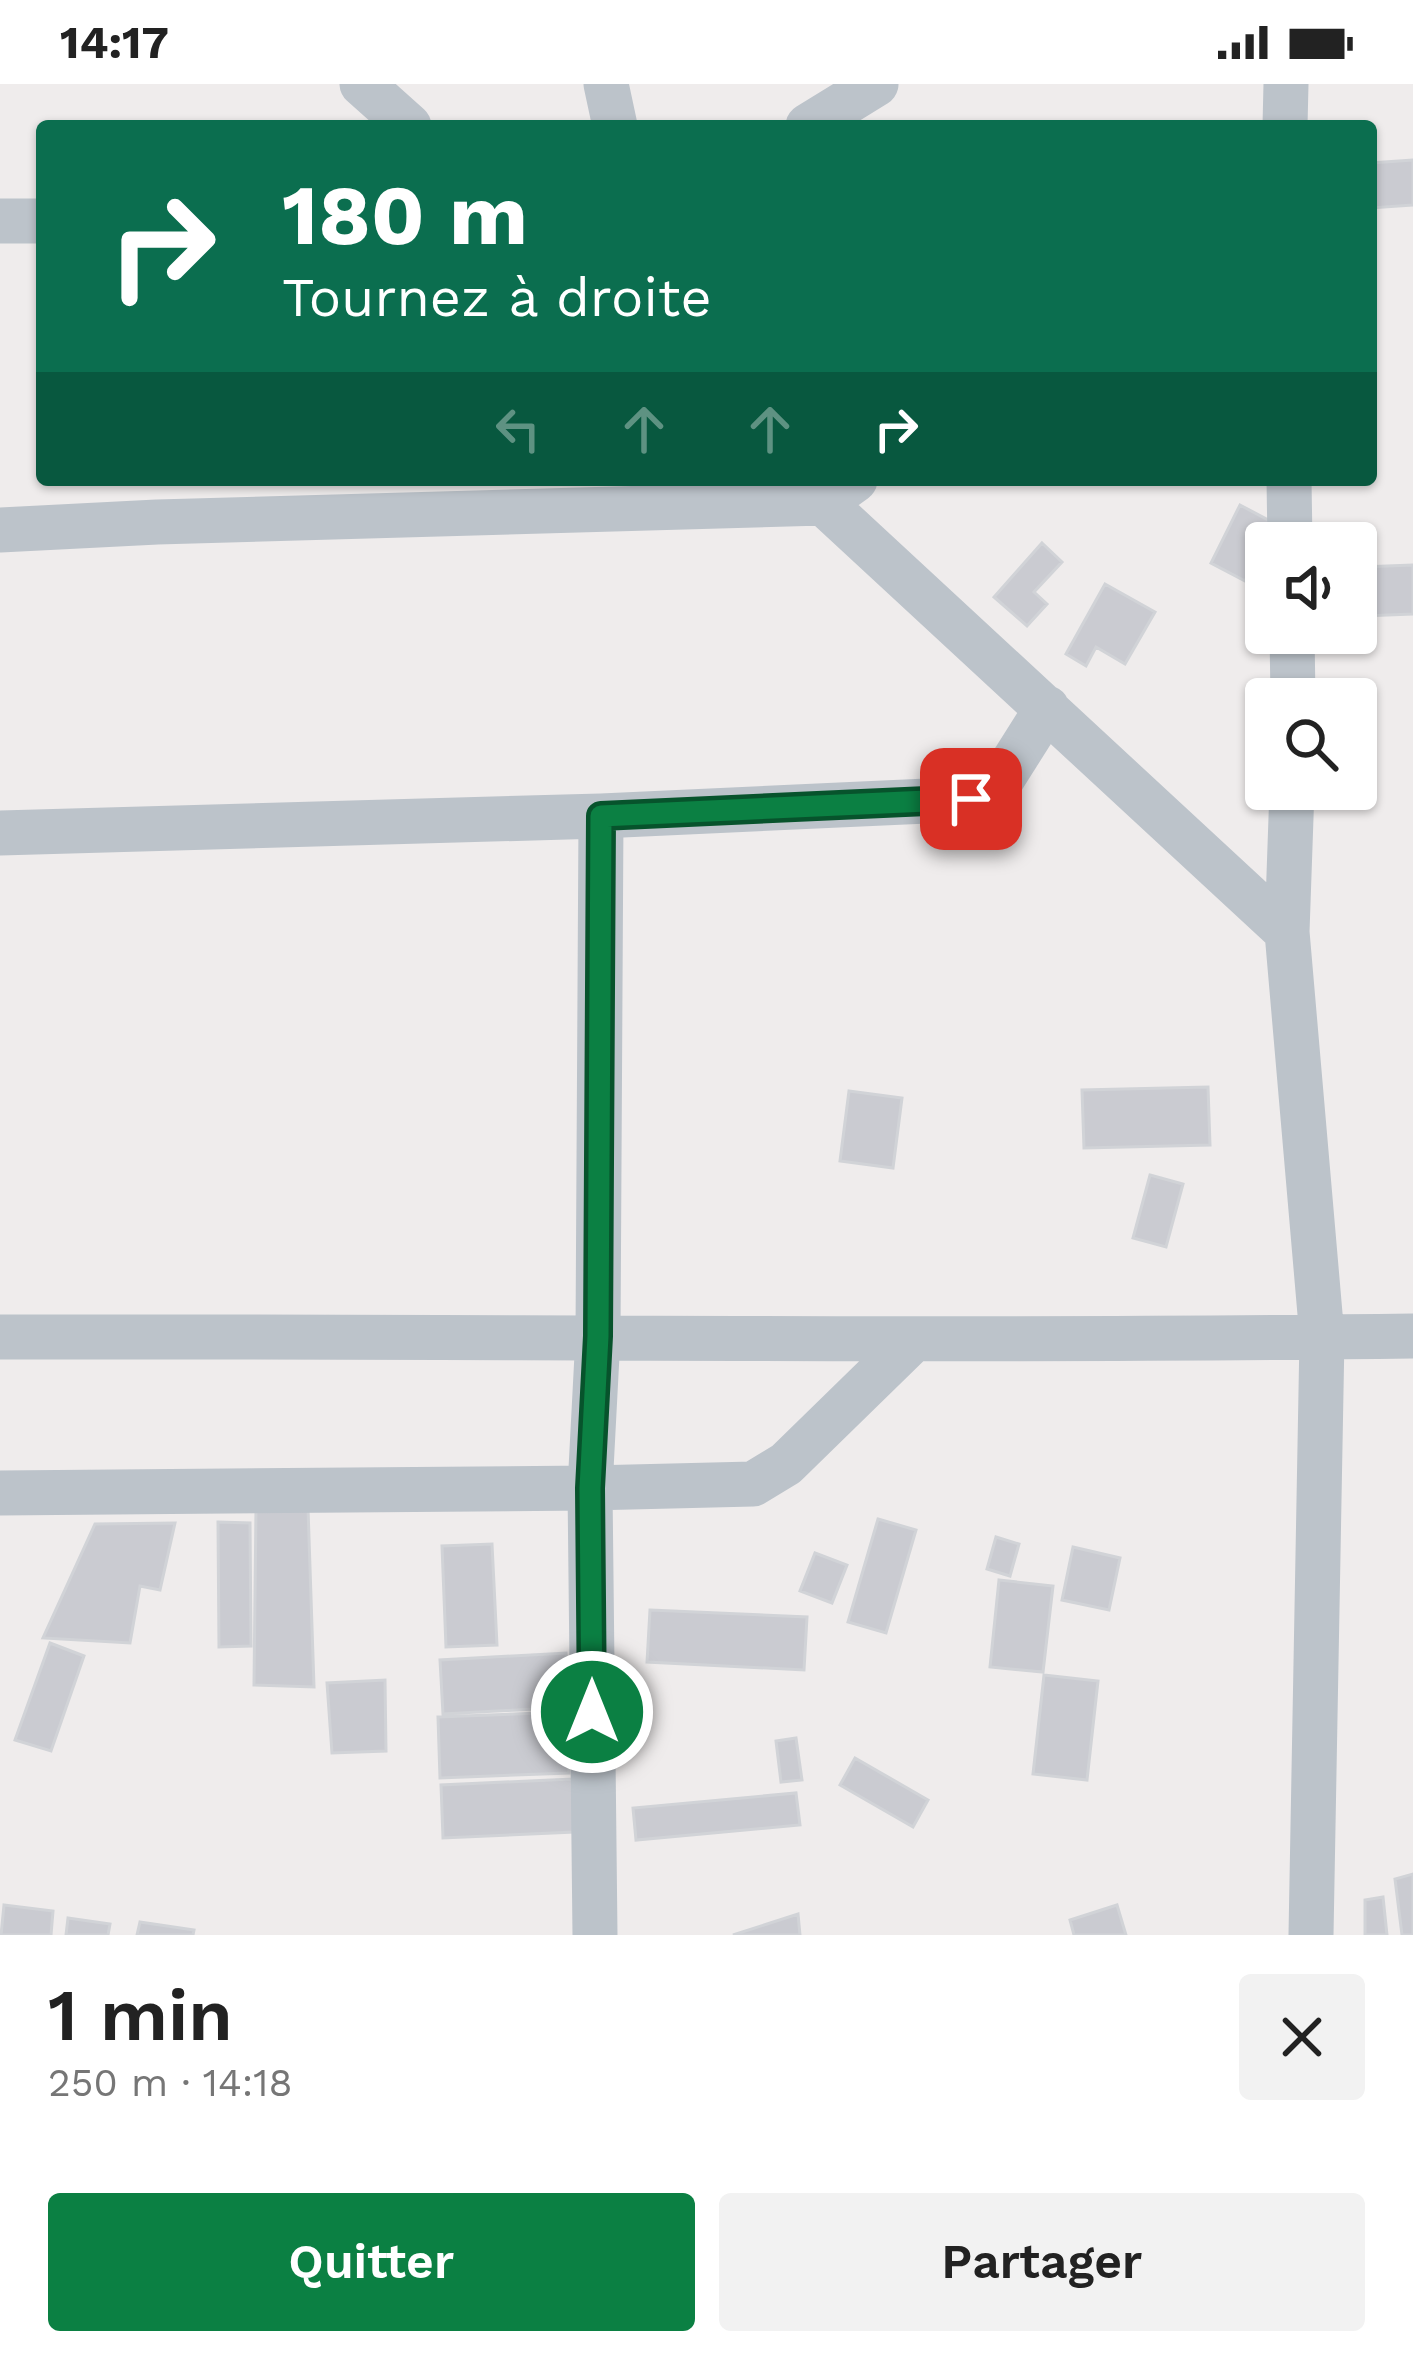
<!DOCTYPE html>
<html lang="fr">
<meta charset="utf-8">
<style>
:root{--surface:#fff;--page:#f2f2f2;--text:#222;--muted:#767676;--accent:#0b8043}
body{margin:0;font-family:"Work Sans",sans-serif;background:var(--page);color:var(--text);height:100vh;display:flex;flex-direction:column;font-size:45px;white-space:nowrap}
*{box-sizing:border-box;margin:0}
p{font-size:39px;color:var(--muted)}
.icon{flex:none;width:66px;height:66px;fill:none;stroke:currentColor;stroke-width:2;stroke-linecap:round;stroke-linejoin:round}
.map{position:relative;height:1851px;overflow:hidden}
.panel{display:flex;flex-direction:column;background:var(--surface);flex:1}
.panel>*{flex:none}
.banner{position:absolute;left:36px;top:36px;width:1341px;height:366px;border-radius:12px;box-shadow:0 3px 9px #0004;background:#0b6e4f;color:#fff;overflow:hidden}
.buttons{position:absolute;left:1245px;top:438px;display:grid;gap:24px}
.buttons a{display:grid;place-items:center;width:132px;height:132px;border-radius:12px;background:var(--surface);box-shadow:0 3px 9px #0004;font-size:60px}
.pin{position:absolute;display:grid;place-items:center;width:102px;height:102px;color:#fff;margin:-51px;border-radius:24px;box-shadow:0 6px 18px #0006}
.me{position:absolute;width:132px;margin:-66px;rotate:0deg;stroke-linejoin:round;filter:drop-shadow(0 0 9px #0008)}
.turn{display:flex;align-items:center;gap:42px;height:252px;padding:0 48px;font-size:54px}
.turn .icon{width:156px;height:156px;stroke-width:2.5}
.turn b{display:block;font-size:84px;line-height:102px}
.lanes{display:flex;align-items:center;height:114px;padding:0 48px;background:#0003;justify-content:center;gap:60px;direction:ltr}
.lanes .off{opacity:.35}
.round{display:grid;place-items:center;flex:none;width:126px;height:126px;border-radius:12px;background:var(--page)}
.headline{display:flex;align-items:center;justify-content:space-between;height:204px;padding:0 48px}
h1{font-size:72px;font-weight:600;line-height:90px}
.action{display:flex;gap:24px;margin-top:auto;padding:24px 48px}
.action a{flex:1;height:138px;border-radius:12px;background:var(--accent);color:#fff;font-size:48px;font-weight:600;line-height:138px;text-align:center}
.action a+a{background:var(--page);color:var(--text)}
.status{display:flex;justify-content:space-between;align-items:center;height:84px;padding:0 60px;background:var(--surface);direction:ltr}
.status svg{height:33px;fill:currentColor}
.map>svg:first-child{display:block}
.building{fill:#cacbd1;stroke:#d1d3d7;stroke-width:3}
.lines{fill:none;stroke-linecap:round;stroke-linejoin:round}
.minor{stroke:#bcc3ca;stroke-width:45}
.route-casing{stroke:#07532c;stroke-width:30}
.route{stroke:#0b8043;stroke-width:21}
</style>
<div class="status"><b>14:17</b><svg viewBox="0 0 49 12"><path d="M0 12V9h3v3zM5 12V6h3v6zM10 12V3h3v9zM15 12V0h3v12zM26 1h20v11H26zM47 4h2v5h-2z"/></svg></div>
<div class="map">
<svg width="1413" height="1851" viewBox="0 0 1413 1851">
<rect width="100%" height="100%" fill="#efecec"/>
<path class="building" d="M 1413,76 L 1413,121 L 1371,124 L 1371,79 Z
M 1240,421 L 1274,439 L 1245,497 L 1211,479 Z
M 1042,459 L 1062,478 L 1034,508 L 1047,520 L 1027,542 L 994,513 Z
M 1413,481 L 1413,530 L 1364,532 L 1362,483 Z
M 1105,500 L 1155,528 L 1125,580 L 1096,563 L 1086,582 L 1066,570 Z
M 1208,1003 L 1210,1061 L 1084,1064 L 1082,1006 Z
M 849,1007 L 902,1014 L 893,1084 L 840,1077 Z
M 1150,1091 L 1183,1100 L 1166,1163 L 1133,1154 Z
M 256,1424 L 308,1424 L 314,1603 L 254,1601 Z
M 878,1435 L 916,1446 L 886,1549 L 848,1538 Z
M 218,1438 L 250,1439 L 251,1562 L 219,1563 Z
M 175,1439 L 160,1506 L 140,1502 L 130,1559 L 43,1554 L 95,1440 Z
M 996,1453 L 1019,1460 L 1010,1492 L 987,1485 Z
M 492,1460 L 497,1561 L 446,1563 L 442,1462 Z
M 1073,1463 L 1120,1474 L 1109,1526 L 1062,1516 Z
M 815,1469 L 847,1481 L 832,1519 L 800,1507 Z
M 999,1496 L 1053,1502 L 1043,1588 L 990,1583 Z
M 650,1526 L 807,1533 L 804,1586 L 647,1578 Z
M 50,1559 L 84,1572 L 51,1667 L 15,1656 Z
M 566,1569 L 569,1623 L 443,1630 L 440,1576 Z
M 1044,1591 L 1098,1597 L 1087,1696 L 1033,1690 Z
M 385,1596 L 386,1667 L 332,1669 L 327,1599 Z
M 566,1628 L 569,1689 L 440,1694 L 438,1633 Z
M 796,1654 L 802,1696 L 781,1698 L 776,1657 Z
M 855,1674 L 928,1716 L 913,1743 L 840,1701 Z
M 572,1695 L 574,1748 L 443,1754 L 441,1701 Z
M 796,1709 L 800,1741 L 636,1756 L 633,1724 Z
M 1413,1790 L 1413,1851 L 1402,1851 L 1395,1795 Z
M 1383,1813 L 1387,1851 L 1365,1851 L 1365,1816 Z
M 4,1821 L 53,1827 L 51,1851 L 1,1851 Z
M 1117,1821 L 1126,1851 L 1074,1851 L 1070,1836 Z
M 798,1830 L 800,1851 L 733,1851 Z
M 68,1834 L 110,1840 L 108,1851 L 66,1851 Z
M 140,1838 L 194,1846 L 193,1851 L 137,1851 Z"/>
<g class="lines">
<path class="minor" d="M 362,0 L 409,42
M 606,0 L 615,42
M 808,42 L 876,0
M 1285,42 L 1286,0
M 0,137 L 42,137
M 1289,396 L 1290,459
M 805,402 L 1287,848
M 0,446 L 157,438 L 823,419 L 855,396
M 1292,549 L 1293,615
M 1292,705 L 1287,848 L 1322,1253 L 1311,1851
M 0,749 L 601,732 L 971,715 L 999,700 L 1047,624
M 0,1253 C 471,1252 942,1258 1413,1252
M 0,1409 L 590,1404 L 753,1400 L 786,1380 L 913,1256
M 595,1851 L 590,1404 L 598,1252 L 601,732"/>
</g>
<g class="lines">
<defs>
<path id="route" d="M 592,1628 L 590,1404 L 598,1252 L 601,732 L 971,715"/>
</defs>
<use href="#route" class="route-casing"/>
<use href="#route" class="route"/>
</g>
</svg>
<div class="buttons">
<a><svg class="icon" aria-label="sound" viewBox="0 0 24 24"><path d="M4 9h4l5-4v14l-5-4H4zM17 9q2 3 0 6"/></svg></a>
<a><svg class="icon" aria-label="search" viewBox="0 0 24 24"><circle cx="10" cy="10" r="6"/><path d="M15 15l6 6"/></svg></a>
</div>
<div class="pin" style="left:971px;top:715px;background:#d93025"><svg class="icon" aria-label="arrive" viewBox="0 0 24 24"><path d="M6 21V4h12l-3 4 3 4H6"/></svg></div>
<svg class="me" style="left:592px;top:1628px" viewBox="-20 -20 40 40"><circle r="17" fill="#0b8043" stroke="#fff" stroke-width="3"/><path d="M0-11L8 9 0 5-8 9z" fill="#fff"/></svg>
<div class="banner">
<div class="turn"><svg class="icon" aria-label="right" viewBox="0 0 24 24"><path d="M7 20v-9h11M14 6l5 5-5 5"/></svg><div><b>180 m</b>Tournez à droite</div></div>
<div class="lanes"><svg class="icon off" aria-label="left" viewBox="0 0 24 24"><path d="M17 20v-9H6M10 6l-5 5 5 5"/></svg><svg class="icon off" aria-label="ahead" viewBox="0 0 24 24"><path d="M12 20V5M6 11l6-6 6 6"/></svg><svg class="icon off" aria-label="ahead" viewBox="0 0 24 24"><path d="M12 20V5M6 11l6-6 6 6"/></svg><svg class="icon" aria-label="right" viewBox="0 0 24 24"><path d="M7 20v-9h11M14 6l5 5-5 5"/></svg></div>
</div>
</div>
<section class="panel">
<div class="headline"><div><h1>1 min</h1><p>250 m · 14:18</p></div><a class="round"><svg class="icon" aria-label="close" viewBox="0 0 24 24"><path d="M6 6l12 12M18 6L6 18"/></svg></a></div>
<div class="action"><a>Quitter</a><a>Partager</a></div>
</section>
